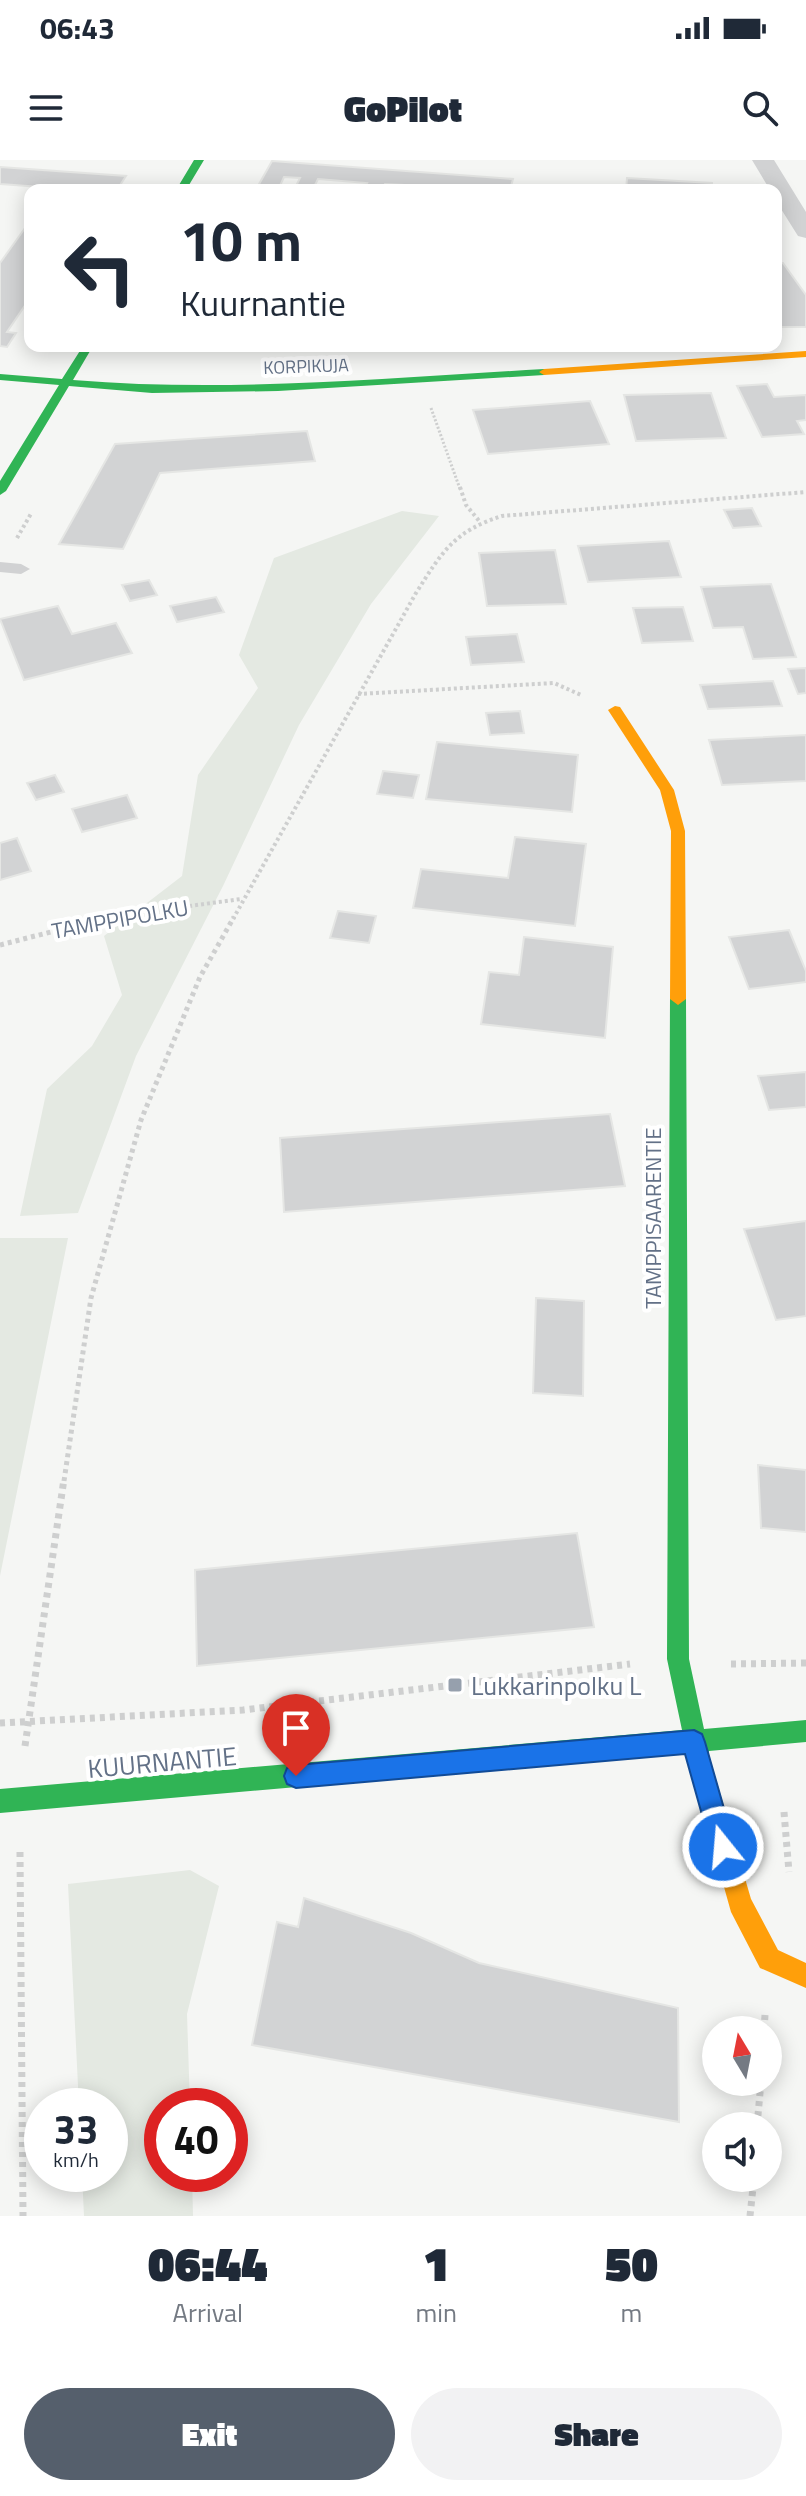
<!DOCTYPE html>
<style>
:root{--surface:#fff;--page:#f2f2f3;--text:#1f2937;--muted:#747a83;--accent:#555f6c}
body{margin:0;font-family:"Titillium Web",sans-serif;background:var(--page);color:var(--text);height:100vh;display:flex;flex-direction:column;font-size:30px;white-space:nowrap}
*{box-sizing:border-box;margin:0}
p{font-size:26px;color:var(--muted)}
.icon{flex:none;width:44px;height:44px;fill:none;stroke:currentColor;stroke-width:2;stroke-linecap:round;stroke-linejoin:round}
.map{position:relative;height:2056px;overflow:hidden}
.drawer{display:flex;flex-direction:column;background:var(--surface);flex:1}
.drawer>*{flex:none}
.guide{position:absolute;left:24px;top:24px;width:758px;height:168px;border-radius:16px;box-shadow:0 4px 20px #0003;background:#fff;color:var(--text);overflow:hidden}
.needle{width:52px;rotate:350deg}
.fabs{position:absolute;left:702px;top:1856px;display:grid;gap:16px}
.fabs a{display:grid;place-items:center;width:80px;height:80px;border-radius:50%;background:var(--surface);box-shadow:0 4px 20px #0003;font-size:40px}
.speed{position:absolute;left:24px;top:1928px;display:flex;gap:16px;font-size:40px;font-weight:700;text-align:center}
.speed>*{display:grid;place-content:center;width:104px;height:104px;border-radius:50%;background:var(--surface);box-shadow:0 4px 20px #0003;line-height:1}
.speed small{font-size:20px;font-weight:400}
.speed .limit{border:12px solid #d22;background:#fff;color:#111}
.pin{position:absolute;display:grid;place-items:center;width:68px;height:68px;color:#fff;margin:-82px -34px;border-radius:50% 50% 50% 0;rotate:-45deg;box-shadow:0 0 8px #0007}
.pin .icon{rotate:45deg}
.me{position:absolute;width:88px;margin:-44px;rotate:343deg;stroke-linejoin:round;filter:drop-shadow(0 0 6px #0008)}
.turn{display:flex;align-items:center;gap:28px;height:168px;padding:0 24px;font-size:36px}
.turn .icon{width:104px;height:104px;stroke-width:2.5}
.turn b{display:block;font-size:56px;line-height:68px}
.eta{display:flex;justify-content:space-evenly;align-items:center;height:136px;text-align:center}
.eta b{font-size:48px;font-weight:800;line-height:56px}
.action{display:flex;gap:16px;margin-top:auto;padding:16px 24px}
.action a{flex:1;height:92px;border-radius:48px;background:var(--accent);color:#fff;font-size:32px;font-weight:800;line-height:92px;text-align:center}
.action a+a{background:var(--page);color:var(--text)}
.status{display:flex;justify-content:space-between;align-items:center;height:56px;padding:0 40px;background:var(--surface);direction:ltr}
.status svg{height:22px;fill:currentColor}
header{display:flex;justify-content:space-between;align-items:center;height:104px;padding:0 24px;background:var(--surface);font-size:36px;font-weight:800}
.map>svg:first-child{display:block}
.green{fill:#e4e9e2}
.building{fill:#d2d3d4;stroke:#e5e6e4;stroke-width:2}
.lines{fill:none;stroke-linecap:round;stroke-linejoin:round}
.path-far3{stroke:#cecfcf;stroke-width:3;stroke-dasharray:2 2;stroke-linecap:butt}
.path-far2{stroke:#cecfcf;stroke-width:4;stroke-dasharray:3 3;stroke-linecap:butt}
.path-far1{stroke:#cecfcf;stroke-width:5;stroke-dasharray:4 4;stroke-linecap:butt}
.path{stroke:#cecfcf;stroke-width:7;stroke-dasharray:5 5;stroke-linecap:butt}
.lane{fill:#d1d2d3;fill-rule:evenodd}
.street{fill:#d1d2d3;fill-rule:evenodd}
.fast{fill:#30b455;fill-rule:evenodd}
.slow{fill:#ff9f0a;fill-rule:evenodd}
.route{fill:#1a73e8;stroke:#114b97;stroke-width:2}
.poi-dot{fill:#96a0ad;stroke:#fff;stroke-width:3}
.labels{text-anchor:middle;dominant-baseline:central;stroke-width:8;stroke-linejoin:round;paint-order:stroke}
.far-street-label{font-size:18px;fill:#637187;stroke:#fff}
.street-label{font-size:22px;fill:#637187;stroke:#fff}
.near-poi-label{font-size:26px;fill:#637187;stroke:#fff;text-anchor:start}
.near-street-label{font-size:26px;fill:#637187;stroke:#fff}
</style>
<div class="status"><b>06:43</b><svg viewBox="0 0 49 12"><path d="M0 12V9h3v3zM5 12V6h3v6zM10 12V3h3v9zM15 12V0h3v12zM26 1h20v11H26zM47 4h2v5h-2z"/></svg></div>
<header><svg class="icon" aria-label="menu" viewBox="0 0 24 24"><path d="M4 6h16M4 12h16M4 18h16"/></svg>GoPilot<svg class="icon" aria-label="search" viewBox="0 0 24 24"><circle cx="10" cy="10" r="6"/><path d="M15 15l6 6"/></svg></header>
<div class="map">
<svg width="806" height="2056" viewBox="0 0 806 2056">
<rect width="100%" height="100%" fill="#f5f6f4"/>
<path class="green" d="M 402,351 L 439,356 L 371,444 L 299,565 L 223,726 L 136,896 L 78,1053 L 20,1056 L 47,929 L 92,886 L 122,835 L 104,776 L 182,716 L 198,615 L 258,528 L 239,495 L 274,398 Z
M 0,1078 L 68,1078 L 0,1416 Z
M 190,1710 L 219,1726 L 187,1854 L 190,1946 L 162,1946 L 162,2014 L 192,2014 L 193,2056 L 84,2056 L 82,2014 L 110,2014 L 110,1946 L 79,1946 L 68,1724 Z"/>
<path class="building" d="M 272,1 L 513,19 L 510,30 L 385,24 L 382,30 L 363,30 L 367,23 L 318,19 L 313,29 L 295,28 L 300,18 L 284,17 L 279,28 L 258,26 Z
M 0,7 L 126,16 L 117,30 L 82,30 L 0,24 Z
M 627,18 L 712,23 L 712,30 L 626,30 Z
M 30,61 L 30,138 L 7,172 L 16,173 L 7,187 L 0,186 L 0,103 Z
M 783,103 L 806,135 L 806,167 L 776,167 L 776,104 Z
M 767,224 L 774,237 L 806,235 L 806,260 L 797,261 L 804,274 L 762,277 L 737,226 Z
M 711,233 L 726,278 L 636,281 L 624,235 Z
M 590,241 L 609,284 L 488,294 L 473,250 Z
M 307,271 L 315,301 L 160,313 L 123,389 L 59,384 L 115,284 Z
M 752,348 L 761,366 L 733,368 L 724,350 Z
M 669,381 L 681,417 L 588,422 L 578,386 Z
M 555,390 L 566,444 L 487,446 L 479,393 Z
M 149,420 L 157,435 L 130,441 L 122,425 Z
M 771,424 L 796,497 L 753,499 L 743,467 L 713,468 L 701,427 Z
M 216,437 L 224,452 L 177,462 L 170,446 Z
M 58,446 L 72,474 L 116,463 L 132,493 L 24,520 L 0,459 Z
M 683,447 L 693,481 L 642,483 L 633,448 Z
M 517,474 L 524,502 L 471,505 L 466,477 Z
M 806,508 L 806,533 L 798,534 L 788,509 Z
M 773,521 L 782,546 L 708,549 L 700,525 Z
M 520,551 L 524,573 L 490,575 L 486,553 Z
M 806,575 L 806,621 L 722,625 L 709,580 Z
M 437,582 L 578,595 L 572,652 L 426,639 Z
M 383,611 L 419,615 L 413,638 L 377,634 Z
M 55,615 L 64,632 L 36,640 L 27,623 Z
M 127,635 L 137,658 L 82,672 L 72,649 Z
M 515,677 L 586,684 L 575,766 L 413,748 L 421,709 L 508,718 Z
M 17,678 L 31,711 L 0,720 L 0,683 Z
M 338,751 L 376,756 L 369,783 L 330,778 Z
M 789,770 L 806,811 L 806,822 L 749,829 L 729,777 Z
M 524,777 L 613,787 L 605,878 L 481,864 L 489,812 L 519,815 Z
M 806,912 L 806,947 L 769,950 L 758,916 Z
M 610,954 L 625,1026 L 284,1052 L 280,978 Z
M 806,1061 L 806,1156 L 776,1160 L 744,1069 Z
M 536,1138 L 584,1141 L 583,1236 L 533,1233 Z
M 758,1305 L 806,1310 L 806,1372 L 761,1368 Z
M 577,1373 L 594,1467 L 197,1506 L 195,1410 Z
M 304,1738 L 411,1773 L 479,1803 L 678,1848 L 679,1962 L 252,1885 L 277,1762 L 298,1767 Z"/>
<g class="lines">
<path class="path-far3" d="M 431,248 L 460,329"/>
<path class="path-far2" d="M 460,327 L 466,345 L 480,362
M 17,378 L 32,352
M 358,534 L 554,523 L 581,535
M 94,759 L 241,739
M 233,759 L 416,433 C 442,392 454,371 502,356 L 806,332"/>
<path class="path-far1" d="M 0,785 L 109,757
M 64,1321 L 91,1138 L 141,960 L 200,817 L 234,757"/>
<path class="path" d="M 731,1504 L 806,1503
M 0,1563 L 243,1550 L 630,1504
M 25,1586 L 64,1319
M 784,1652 L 789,1712
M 20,1692 L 23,2056
M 764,1870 L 765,1855
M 757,1966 L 761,1922
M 750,2056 L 754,2018"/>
<path class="lane" d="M 0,402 L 21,404 L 30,409 L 21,414 L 0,412 Z"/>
<path class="street" d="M 752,0 L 774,0 L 806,52 L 806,78 L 798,76 L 776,41 L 776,30 L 770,30 Z"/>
<path class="fast" d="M 194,0 L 204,0 L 186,30 L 176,30 Z
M 83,186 L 93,186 L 73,220 C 230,233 387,218 544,209 L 549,212 L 544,215 L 278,231 L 152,233 L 69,226 L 6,331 L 0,335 L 0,321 L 59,225 L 0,220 L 0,214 L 62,219 Z
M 678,833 L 686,839 L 689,1499 L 704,1569 L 806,1560 L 806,1582 L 709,1591 L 706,1603 L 698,1606 L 690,1603 L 686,1593 L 0,1653 L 0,1629 L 682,1570 L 667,1499 L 670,839 Z"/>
<path class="slow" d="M 806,191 L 806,197 L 544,215 L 539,212 L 544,209 Z
M 615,546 L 620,547 L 674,630 L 685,671 L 686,839 L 678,845 L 670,839 L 671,671 L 660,630 L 608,550 Z
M 698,1584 L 706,1587 L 709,1595 L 751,1739 L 778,1790 L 806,1803 L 806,1828 L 760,1808 L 731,1752 L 687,1595 L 690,1587 Z"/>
</g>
<path class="route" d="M 694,1570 L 702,1574 L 705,1582 L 735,1687 L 731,1696 L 723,1699 L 714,1696 L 711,1687 L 685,1594 L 296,1628 L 287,1624 L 284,1616 L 287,1608 L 296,1605 Z"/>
<rect class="poi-dot" x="447" y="1517" width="16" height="16" rx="4"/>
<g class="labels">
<g class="far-street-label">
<text transform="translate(306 206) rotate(-2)">KORPIKUJA</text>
</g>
<g class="street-label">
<text transform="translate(120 759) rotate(-10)">TAMPPIPOLKU</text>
<text transform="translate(653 1058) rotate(-90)">TAMPPISAARENTIE</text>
</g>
<g class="near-poi-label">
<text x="471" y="1525">Lukkarinpolku L</text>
</g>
<g class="near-street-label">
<text transform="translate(162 1602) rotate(-5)">KUURNANTIE</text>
</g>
</g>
</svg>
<div class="fabs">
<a><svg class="needle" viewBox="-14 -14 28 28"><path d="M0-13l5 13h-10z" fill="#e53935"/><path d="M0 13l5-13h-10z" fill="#747a83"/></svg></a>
<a><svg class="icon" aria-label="sound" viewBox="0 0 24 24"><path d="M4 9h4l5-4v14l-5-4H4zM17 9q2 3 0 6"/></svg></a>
</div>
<div class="speed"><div>33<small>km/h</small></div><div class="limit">40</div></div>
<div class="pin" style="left:296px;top:1616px;background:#d93025"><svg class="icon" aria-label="arrive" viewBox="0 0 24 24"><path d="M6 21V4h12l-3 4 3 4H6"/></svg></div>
<svg class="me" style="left:723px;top:1687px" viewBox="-20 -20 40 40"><circle r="17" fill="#1a73e8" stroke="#fff" stroke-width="3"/><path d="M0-11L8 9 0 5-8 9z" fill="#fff"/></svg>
<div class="guide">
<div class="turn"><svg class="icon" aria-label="left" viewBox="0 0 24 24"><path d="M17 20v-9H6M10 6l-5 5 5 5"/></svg><div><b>10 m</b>Kuurnantie</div></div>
</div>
</div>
<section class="drawer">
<div class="eta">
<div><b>06:44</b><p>Arrival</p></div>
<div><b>1</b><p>min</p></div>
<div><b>50</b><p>m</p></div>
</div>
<div class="action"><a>Exit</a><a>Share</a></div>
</section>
